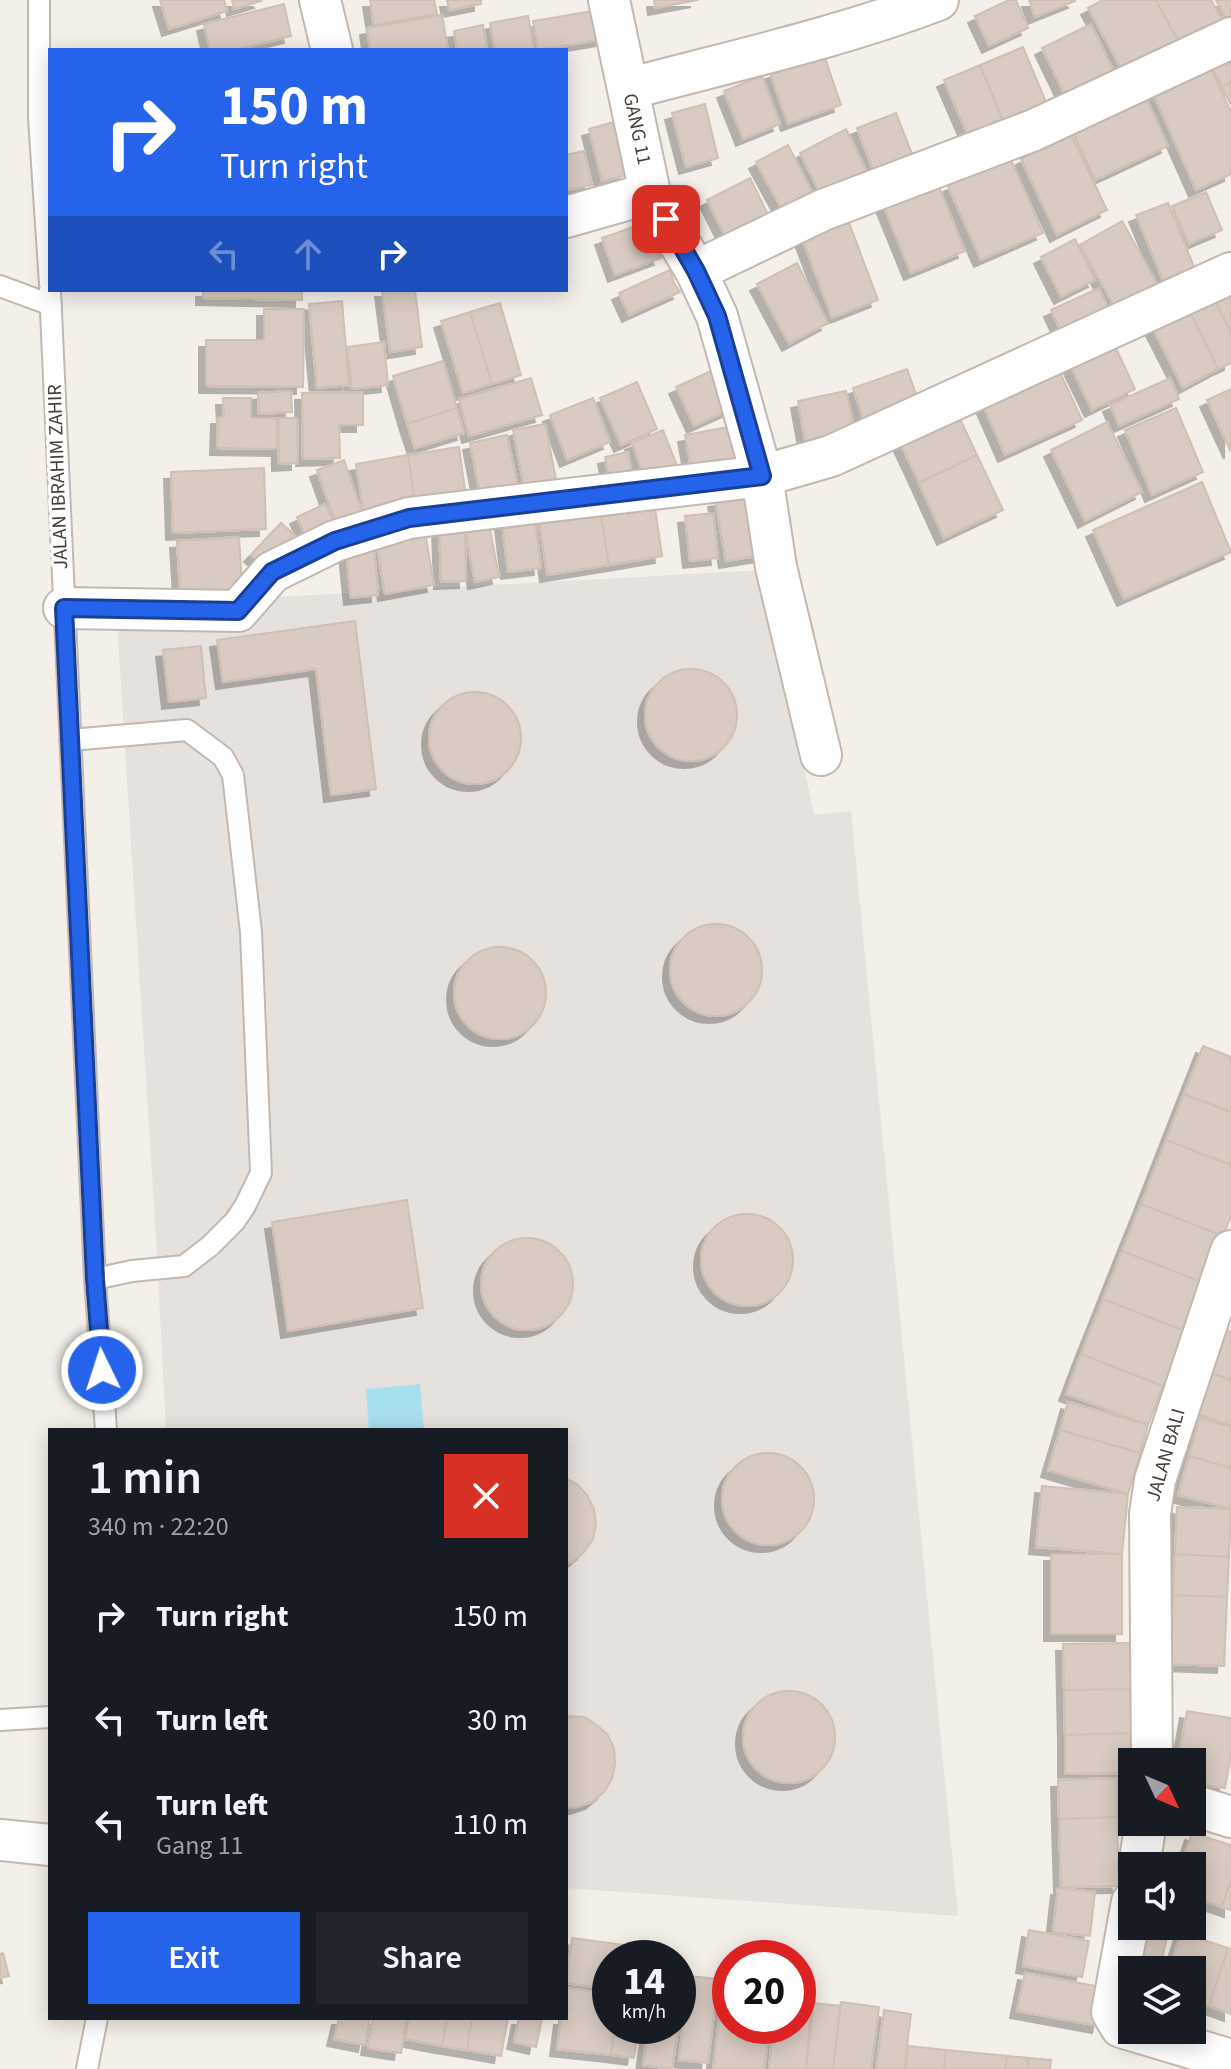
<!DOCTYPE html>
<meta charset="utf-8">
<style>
:root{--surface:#171b24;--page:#20242c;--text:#f1f3f6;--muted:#9ea1a6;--accent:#2563eb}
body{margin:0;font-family:"Source Sans 3",sans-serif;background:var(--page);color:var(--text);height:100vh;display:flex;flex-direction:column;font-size:30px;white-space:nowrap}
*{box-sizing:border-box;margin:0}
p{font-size:26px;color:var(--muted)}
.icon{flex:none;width:44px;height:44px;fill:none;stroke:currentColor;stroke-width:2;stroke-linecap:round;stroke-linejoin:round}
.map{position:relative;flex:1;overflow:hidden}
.sheet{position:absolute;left:48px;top:1428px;width:520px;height:592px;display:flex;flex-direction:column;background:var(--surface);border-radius:0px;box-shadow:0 4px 20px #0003}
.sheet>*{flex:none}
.hud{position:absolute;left:48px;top:48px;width:520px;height:244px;border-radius:0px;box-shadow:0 4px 20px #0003;background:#2563eb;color:#fff;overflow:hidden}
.needle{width:52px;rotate:134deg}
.tools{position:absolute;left:1118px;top:1748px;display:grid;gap:16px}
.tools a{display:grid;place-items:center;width:88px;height:88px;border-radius:0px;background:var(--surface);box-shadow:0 4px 20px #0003;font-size:40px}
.speed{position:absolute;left:592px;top:1940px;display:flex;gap:16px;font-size:40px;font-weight:700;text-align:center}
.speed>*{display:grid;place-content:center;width:104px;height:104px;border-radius:50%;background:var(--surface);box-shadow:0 4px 20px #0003;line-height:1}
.speed small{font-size:20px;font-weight:400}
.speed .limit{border:12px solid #d22;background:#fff;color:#111}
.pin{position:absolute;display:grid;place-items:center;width:68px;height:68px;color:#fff;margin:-34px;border-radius:16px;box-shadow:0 4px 12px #0006}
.me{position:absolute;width:88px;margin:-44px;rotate:356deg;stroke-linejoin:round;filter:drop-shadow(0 0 6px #0008)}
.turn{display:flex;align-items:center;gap:28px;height:168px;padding:0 40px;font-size:36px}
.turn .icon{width:104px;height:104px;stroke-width:2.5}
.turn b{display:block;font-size:56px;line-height:68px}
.lanes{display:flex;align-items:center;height:76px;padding:0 40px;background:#0003;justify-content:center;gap:40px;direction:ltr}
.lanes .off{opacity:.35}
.round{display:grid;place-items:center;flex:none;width:84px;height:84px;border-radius:0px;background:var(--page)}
.summary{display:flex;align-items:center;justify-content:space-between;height:136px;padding:0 40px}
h1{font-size:48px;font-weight:600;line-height:60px}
.cta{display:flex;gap:16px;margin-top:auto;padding:16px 40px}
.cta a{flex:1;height:92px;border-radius:0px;background:var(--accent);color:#fff;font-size:32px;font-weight:600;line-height:92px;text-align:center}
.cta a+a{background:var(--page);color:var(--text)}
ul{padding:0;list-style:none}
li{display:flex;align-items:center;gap:24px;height:104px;padding:0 40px}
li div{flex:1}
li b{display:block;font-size:30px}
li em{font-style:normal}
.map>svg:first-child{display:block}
.industrial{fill:#e7e1de}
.water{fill:#a8dfef}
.building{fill:#d9cbc2;stroke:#d0bfb2;stroke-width:2;filter:url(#shadow)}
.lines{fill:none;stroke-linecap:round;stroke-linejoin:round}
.lane-casing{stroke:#c3b8af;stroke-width:24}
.street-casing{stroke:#c3b8af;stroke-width:44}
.lane{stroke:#fff;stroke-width:20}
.street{stroke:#fff;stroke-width:40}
.route-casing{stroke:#184099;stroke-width:20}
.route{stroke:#2563eb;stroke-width:14}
.labels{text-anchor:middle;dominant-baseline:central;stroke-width:7;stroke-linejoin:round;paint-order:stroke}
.street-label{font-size:20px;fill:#483e38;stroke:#fff}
</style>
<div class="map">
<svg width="1231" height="2069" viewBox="0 0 1231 2069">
<defs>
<filter id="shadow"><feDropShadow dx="-7" dy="7" stdDeviation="0" flood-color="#0004"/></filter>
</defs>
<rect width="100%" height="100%" fill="#f4efe9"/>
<path class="industrial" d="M 763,570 L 814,815 L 851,811 L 958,1916 L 566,1888 L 566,1430 L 166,1430 L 156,1238 L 116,606 Z"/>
<path class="water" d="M 420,1384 L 424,1430 L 369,1430 L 366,1389 Z"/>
<path class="building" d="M 160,0 L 224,0 L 227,11 L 169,29 Z
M 232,0 L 260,0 L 261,1 L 234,9 Z
M 370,0 L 434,0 L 437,14 L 374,25 Z
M 447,0 L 481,0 L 481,4 L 449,10 Z
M 654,0 L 698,0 L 655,8 Z
M 1009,0 L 1016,0 L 1028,28 L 989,46 L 975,16 Z
M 1029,0 L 1074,0 L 1075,1 L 1035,17 Z
M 1103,0 L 1156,0 L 1183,50 L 1128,81 L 1088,8 Z
M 1156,0 L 1211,0 L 1226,27 L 1183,50 Z
M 1216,0 L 1231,0 L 1231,28 Z
M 284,4 L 291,36 L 234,50 L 210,50 L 204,24 Z
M 605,9 L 610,38 L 538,50 L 533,21 Z
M 442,15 L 448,50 L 370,50 L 367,28 Z
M 528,16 L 534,50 L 495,50 L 490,23 Z
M 1091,24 L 1118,80 L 1069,104 L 1042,48 Z
M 483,25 L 487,50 L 457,50 L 454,31 Z
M 1023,47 L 1048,107 L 1005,126 L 980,65 Z
M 1231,48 L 1231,82 L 1222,87 L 1208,60 Z
M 824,55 L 841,105 L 788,124 L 770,73 Z
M 980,65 L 1005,126 L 970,140 L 944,80 Z
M 1210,67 L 1231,112 L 1231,174 L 1196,190 L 1153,93 Z
M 762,76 L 780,124 L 743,139 L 724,91 Z
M 1231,82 L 1231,105 L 1222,87 Z
M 1147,100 L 1168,146 L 1095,180 L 1074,134 Z
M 705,104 L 718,158 L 686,167 L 672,113 Z
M 896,113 L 912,154 L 873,170 L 857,128 Z
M 614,122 L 627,175 L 602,181 L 589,129 Z
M 846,129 L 866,170 L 820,193 L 800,153 Z
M 1071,134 L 1107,210 L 1057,235 L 1021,159 Z
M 788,145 L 812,192 L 781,208 L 756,162 Z
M 584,151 L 592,185 L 567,190 L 566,155 Z
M 1010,158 L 1043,233 L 981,260 L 948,186 Z
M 750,178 L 775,229 L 732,250 L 707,200 Z
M 936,180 L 965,251 L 911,273 L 882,202 Z
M 1206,192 L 1222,230 L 1189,244 L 1172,206 Z
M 1168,203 L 1194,267 L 1163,280 L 1136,215 Z
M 845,212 L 878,300 L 832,318 L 799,230 Z
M 1122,221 L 1161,291 L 1119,315 L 1080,245 Z
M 647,222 L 661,258 L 615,275 L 602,238 Z
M 1075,239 L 1095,280 L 1061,297 L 1041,257 Z
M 797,263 L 828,323 L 789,344 L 757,284 Z
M 670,270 L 674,283 L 680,292 L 629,315 L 619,293 Z
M 1099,288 L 1115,323 L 1067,345 L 1051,310 Z
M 1231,288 L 1231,332 L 1213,298 Z
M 203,290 L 302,290 L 302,300 L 203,298 Z
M 382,290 L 415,290 L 422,347 L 390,352 Z
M 1213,298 L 1231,332 L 1231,363 L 1218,369 L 1189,310 Z
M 342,301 L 349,385 L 317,388 L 309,304 Z
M 500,303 L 521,375 L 492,384 L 470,312 Z
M 264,309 L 304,309 L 303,387 L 206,386 L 206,340 L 264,340 Z
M 1189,310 L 1218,369 L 1183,388 L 1153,329 Z
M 470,312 L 492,384 L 463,393 L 441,321 Z
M 384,342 L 388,385 L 352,389 L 347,347 Z
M 1115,346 L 1135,389 L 1092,410 L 1071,367 Z
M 443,361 L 457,408 L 407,424 L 393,376 Z
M 722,366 L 740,405 L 694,426 L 676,387 Z
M 1057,366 L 1082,420 L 1005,455 L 981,400 Z
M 907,369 L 921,408 L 866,427 L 853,388 Z
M 531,378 L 542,415 L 469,436 L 459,399 Z
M 1170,378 L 1179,399 L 1119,426 L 1110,405 Z
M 637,382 L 657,429 L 621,445 L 600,398 Z
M 1231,389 L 1231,452 L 1207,400 Z
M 291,391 L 292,412 L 259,414 L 258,393 Z
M 846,391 L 857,441 L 807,451 L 798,401 Z
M 363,392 L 363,425 L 339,425 L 340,458 L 303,459 L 302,393 Z
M 223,398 L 251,398 L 251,418 L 277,418 L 277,449 L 217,448 L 218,417 L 224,417 Z
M 593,398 L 610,442 L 567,460 L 550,415 Z
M 954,406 L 977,455 L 919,483 L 896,434 Z
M 457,408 L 464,433 L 415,448 L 407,424 Z
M 1176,408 L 1203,472 L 1152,495 L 1125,430 Z
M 278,418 L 297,418 L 298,463 L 279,464 Z
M 1107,422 L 1142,492 L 1085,521 L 1051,450 Z
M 545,424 L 558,489 L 526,496 L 513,430 Z
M 734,426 L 741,464 L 692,473 L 685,435 Z
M 663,430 L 681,476 L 649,489 L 632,443 Z
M 507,435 L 520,497 L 482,504 L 470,443 Z
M 459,447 L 467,505 L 417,514 L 408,455 Z
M 628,452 L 634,486 L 611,490 L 605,457 Z
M 408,455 L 417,514 L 365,521 L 356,464 Z
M 977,455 L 1003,510 L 944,538 L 919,483 Z
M 344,460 L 365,521 L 338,530 L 317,470 Z
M 264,468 L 266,529 L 173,533 L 171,472 Z
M 1202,482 L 1231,552 L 1124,599 L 1093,530 Z
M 753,494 L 763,555 L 726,561 L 715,500 Z
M 654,501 L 662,556 L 609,565 L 600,510 Z
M 325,504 L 338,530 L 309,544 L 297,517 Z
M 600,510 L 609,565 L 547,575 L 539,520 Z
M 713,513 L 718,558 L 690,561 L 685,516 Z
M 535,518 L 541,568 L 508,572 L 502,523 Z
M 281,523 L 298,538 L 269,570 L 251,555 Z
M 465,523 L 466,581 L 441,582 L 439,525 Z
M 489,524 L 499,577 L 475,582 L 465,529 Z
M 425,532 L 434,585 L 385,594 L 376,540 Z
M 239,537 L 243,602 L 181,606 L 177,541 Z
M 374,548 L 378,595 L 351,598 L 346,551 Z
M 355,621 L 376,789 L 331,795 L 316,669 L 223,682 L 217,640 Z
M 201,646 L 206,698 L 169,702 L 163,650 Z
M645 715a46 46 0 1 1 92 0a46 46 0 1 1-92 0Z
M429 738a46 46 0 1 1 92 0a46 46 0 1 1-92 0Z
M670 970a46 46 0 1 1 92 0a46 46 0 1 1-92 0Z
M454 993a46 46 0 1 1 92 0a46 46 0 1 1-92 0Z
M 1203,1046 L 1231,1057 L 1231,1112 L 1184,1094 Z
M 1184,1094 L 1231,1112 L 1231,1165 L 1166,1140 Z
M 1166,1140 L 1231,1165 L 1231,1216 L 1223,1236 L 1141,1204 Z
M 407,1200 L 423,1308 L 288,1331 L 272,1222 Z
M 1141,1204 L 1223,1236 L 1204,1283 L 1122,1251 Z
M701 1260a46 46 0 1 1 92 0a46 46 0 1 1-92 0Z
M481 1284a46 46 0 1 1 92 0a46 46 0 1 1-92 0Z
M 1122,1251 L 1204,1283 L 1185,1331 L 1103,1299 Z
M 1103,1299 L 1185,1331 L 1163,1386 L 1081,1354 Z
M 1225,1329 L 1231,1332 L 1231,1380 L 1209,1372 Z
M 1081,1354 L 1163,1386 L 1148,1425 L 1066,1394 Z
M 1209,1372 L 1231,1380 L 1231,1426 L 1195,1413 Z
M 1068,1402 L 1148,1425 L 1140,1453 L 1060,1430 Z
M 1200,1418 L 1231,1427 L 1231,1468 L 1189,1456 Z
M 1060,1430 L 1140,1453 L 1128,1494 L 1048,1470 Z
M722 1499a46 46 0 1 1 92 0a46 46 0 1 1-92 0Z
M 1189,1456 L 1231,1468 L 1231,1509 L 1178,1495 Z
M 566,1479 L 577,1484 L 587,1495 L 594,1509 L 596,1524 L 593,1539 L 584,1552 L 572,1562 L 566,1564 Z
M 1042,1486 L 1128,1494 L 1122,1554 L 1036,1547 Z
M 1177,1507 L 1231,1509 L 1229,1557 L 1175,1554 Z
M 1051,1554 L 1122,1554 L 1122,1634 L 1051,1634 Z
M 1175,1554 L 1229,1557 L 1227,1597 L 1173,1595 Z
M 1173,1595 L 1227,1597 L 1224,1666 L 1170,1664 Z
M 1131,1643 L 1132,1689 L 1064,1690 L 1063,1644 Z
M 1132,1689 L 1133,1733 L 1065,1735 L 1064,1690 Z
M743 1737a46 46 0 1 1 92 0a46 46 0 1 1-92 0Z
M 1187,1711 L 1231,1718 L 1231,1755 L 1225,1788 L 1192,1783 L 1192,1762 L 1178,1762 Z
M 566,1716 L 584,1717 L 597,1725 L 607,1734 L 614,1748 L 615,1764 L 612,1779 L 604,1792 L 592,1802 L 577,1807 L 566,1808 Z
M 1133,1733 L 1132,1773 L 1065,1774 L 1065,1735 Z
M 1117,1778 L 1117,1817 L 1059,1819 L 1058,1780 Z
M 1117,1817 L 1119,1886 L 1061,1887 L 1059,1819 Z
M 1192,1833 L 1231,1845 L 1231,1879 L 1222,1907 L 1192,1897 L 1192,1866 L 1181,1866 Z
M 1231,1879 L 1231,1910 L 1222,1907 Z
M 1058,1888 L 1095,1892 L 1090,1936 L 1053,1932 Z
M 1139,1926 L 1157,1926 L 1169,1929 L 1159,1970 L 1130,1964 Z
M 1029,1930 L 1089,1941 L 1082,1977 L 1023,1966 Z
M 1181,1933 L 1228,1948 L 1209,2006 L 1192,2001 L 1192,1970 L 1169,1970 Z
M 572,1938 L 647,1948 L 645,1958 L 610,1958 L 610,1989 L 566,1983 Z
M 1228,1948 L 1231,1949 L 1231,2014 L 1209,2006 Z
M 3,1953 L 9,1976 L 0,1978 L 0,1954 Z
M 1025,1973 L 1107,1988 L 1099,2026 L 1017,2011 Z
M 678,1975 L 686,1976 L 672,2069 L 643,2065 L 648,2026 L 678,2026 Z
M 688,1976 L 718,1979 L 708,2063 L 679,2060 Z
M 724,1981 L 730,1982 L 730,2026 L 770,2026 L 764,2069 L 713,2069 Z
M 798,1983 L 813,1984 L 806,2069 L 769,2069 L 773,2026 L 798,2026 Z
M 566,1988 L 610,1994 L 610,2026 L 615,2026 L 611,2055 L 557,2049 L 561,2018 L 566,2018 Z
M 841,2002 L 879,2007 L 871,2069 L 833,2069 Z
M 814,2003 L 840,2006 L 833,2069 L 806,2069 Z
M 884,2010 L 911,2014 L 904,2069 L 876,2069 Z
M 339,2018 L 370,2018 L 365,2045 L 334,2039 Z
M 373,2018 L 407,2018 L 401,2053 L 368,2048 Z
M 409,2018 L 447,2018 L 442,2046 L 405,2039 Z
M 447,2018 L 472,2018 L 467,2050 L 442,2046 Z
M 472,2018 L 508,2018 L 501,2056 L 467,2050 Z
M 519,2018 L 542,2018 L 536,2047 L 514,2042 Z
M 615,2026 L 639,2026 L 634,2058 L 611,2055 Z
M 908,2046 L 946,2050 L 944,2069 L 906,2069 Z
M 946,2050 L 1007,2056 L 1005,2069 L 944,2069 Z
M 1007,2056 L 1029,2058 L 1027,2069 L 1005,2069 Z
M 1029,2058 L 1051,2060 L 1050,2069 L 1027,2069 Z"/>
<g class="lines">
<defs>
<path id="lane" d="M 39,0 L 39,118 L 50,284
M 0,286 L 51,305
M 50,290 L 95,1279 L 106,1430
M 70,740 L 187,730 L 223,757 L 233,775 L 251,932 L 261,1173 L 245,1206 L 235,1221 L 210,1246 L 184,1266 L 132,1271 L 95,1279
M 0,1720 L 50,1717
M 87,2069 L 97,2018"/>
<path id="street" d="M 320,0 L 332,50
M 609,0 L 650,193 L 696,271 L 717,316 L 762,476 L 776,567 L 821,755
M 628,89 C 732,61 838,38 938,0
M 566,217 L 650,193
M 696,271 L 823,210 L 1034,130 L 1231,38
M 64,608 L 238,611 L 272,572 L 335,541 L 409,518 L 762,476 L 831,456 L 1231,273
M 1152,1762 L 1150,1514 L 1155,1480 L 1231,1251
M 1192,1805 L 1231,1817
M 0,1840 L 50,1845
M 1139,1866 L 1146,1822
M 1132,1902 L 1112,2012 L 1121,2027 L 1231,2060"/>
</defs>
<use href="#lane" class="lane-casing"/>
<use href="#street" class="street-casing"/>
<use href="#lane" class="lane"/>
<use href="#street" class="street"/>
</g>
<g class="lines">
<defs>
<path id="route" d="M 102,1370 L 95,1279 L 64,608 L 238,611 L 272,572 L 335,541 L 409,518 L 762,476 L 717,316 L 696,271 L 666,219"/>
</defs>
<use href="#route" class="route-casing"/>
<use href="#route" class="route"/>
</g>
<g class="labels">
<g class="street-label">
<text transform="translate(637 129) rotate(78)">GANG 11</text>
<text transform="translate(58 477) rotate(-92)">JALAN IBRAHIM ZAHIR</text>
<text transform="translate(1166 1455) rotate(-74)">JALAN BALI</text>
</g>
</g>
</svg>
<div class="tools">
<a><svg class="needle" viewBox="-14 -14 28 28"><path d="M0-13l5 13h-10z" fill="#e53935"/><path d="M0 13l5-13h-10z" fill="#9ea1a6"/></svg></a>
<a><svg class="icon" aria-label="sound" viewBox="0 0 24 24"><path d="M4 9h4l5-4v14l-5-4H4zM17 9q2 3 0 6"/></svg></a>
<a><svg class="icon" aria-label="layers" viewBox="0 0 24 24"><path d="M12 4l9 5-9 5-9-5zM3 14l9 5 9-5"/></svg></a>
</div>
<div class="speed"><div>14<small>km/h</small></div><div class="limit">20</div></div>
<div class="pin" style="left:666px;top:219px;background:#d93025"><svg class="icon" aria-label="arrive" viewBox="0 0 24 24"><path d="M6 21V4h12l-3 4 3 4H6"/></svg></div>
<svg class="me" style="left:102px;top:1370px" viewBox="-20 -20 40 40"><circle r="17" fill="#2563eb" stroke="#fff" stroke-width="3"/><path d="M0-11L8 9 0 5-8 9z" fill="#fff"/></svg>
<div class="hud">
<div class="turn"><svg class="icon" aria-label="right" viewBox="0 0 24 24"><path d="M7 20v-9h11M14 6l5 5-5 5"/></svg><div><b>150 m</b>Turn right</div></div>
<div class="lanes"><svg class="icon off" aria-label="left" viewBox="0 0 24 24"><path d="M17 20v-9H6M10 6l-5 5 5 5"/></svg><svg class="icon off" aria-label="ahead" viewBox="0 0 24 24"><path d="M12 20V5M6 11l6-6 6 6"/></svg><svg class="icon" aria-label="right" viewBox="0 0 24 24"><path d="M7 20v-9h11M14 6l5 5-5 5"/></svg></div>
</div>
<section class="sheet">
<div class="summary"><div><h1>1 min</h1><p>340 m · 22:20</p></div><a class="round" style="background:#d93025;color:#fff"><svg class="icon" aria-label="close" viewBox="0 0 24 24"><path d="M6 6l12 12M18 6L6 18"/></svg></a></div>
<ul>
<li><svg class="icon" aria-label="right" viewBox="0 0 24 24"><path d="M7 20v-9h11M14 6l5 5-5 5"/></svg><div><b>Turn right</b></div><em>150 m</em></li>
<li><svg class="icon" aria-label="left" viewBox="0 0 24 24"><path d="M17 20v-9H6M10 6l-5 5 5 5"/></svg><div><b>Turn left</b></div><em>30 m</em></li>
<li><svg class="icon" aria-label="left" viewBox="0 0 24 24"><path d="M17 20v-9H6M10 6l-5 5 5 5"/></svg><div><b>Turn left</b><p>Gang 11</p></div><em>110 m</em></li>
</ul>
<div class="cta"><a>Exit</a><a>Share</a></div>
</section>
</div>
